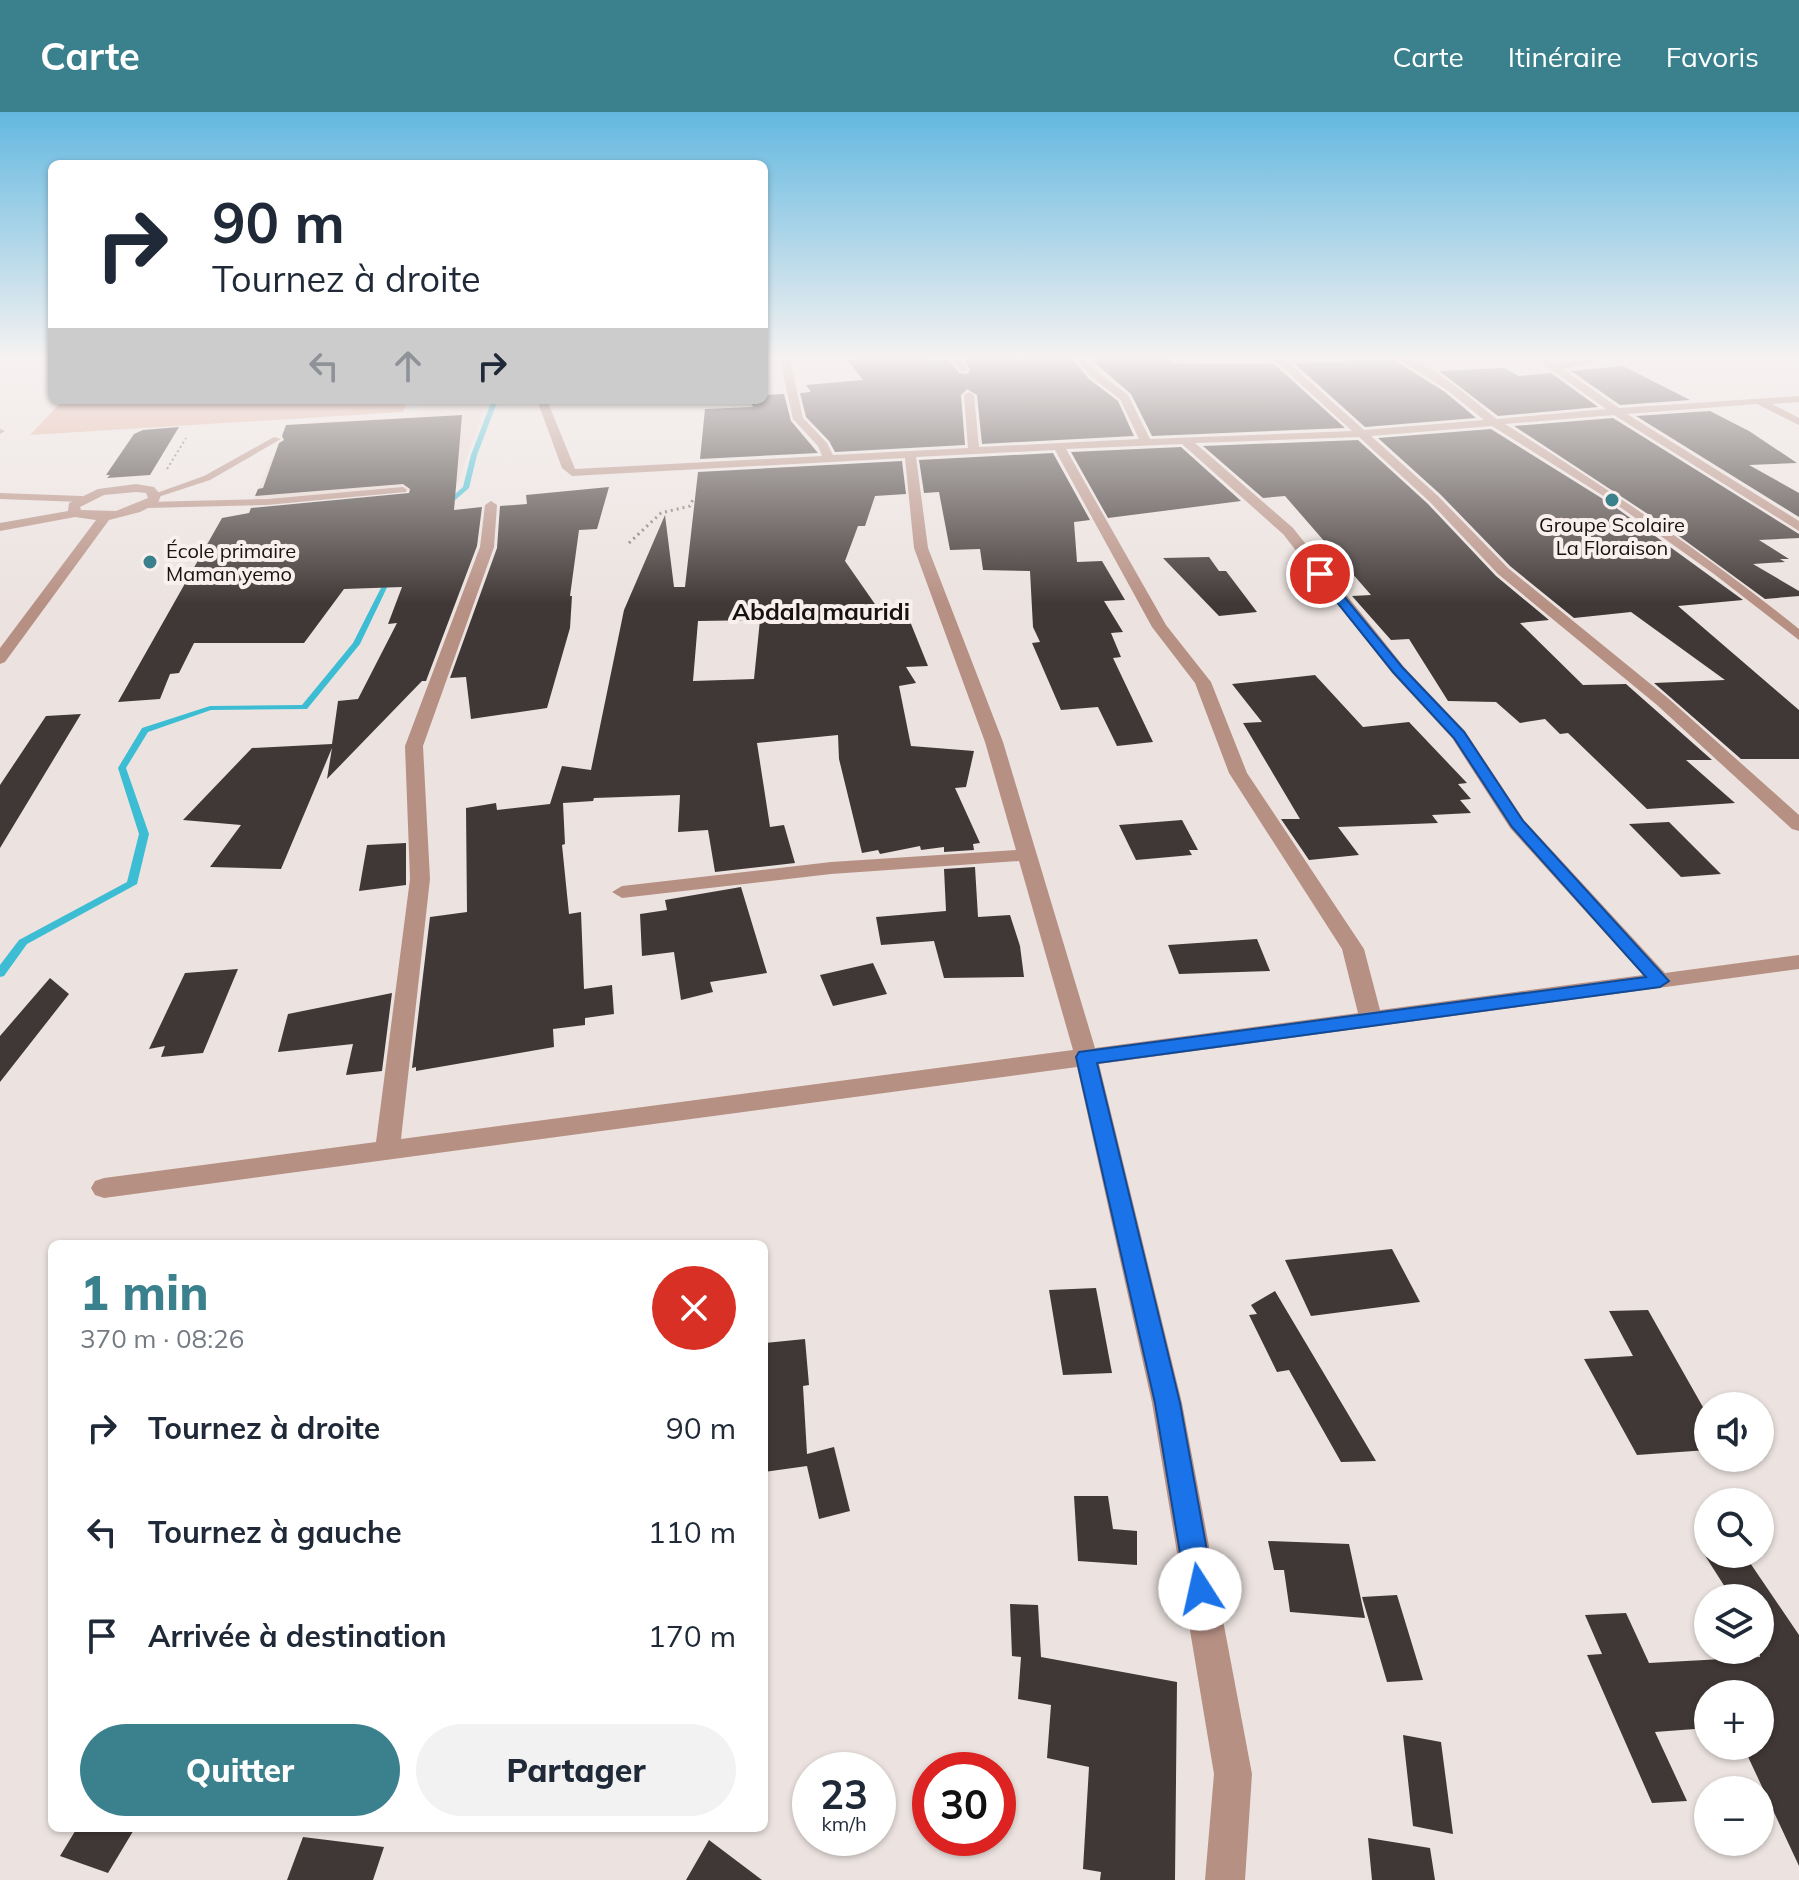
<!DOCTYPE html>
<html lang="fr">
<meta charset="utf-8">
<style>
:root{--surface:#fff;--page:#f2f2f3;--text:#1f2937;--muted:#747a83;--accent:#3b818d}
body{margin:0;font-family:Mulish,sans-serif;background:var(--page);color:var(--text);height:100vh;display:flex;flex-direction:column;font-size:30px;white-space:nowrap}
*{box-sizing:border-box;margin:0}
p{font-size:26px;color:var(--muted)}
.icon{flex:none;width:44px;height:44px;fill:none;stroke:currentColor;stroke-width:2;stroke-linecap:round;stroke-linejoin:round}
.map{position:relative;flex:1;overflow:hidden}
.drawer{position:absolute;left:48px;top:1128px;width:720px;height:592px;display:flex;flex-direction:column;background:var(--surface);border-radius:12px;box-shadow:0 2px 6px #0004}
.drawer>*{flex:none}
.hud{position:absolute;left:48px;top:48px;width:720px;height:244px;border-radius:12px;box-shadow:0 2px 6px #0004;background:#fff;color:var(--text);overflow:hidden}
.tools{position:absolute;left:1694px;top:1280px;display:grid;gap:16px}
.tools a{display:grid;place-items:center;width:80px;height:80px;border-radius:50%;background:var(--surface);box-shadow:0 2px 6px #0004;font-size:40px}
.speed{position:absolute;left:792px;top:1640px;display:flex;gap:16px;font-size:40px;font-weight:700;text-align:center}
.speed>*{display:grid;place-content:center;width:104px;height:104px;border-radius:50%;background:var(--surface);box-shadow:0 2px 6px #0004;line-height:1}
.speed small{font-size:20px;font-weight:400}
.speed .limit{border:12px solid #d22;background:#fff;color:#111}
.pin{position:absolute;display:grid;place-items:center;width:68px;height:68px;color:#fff;margin:-34px;border:4px solid #fff;border-radius:50%;box-shadow:0 2px 8px #0007}
.me{position:absolute;width:88px;margin:-44px;rotate:350deg;stroke-linejoin:round;filter:drop-shadow(0 0 6px #0008)}
.turn{display:flex;align-items:center;gap:28px;height:168px;padding:0 32px;font-size:36px}
.turn .icon{width:104px;height:104px;stroke-width:2.5}
.turn b{display:block;font-size:56px;line-height:68px}
.lanes{display:flex;align-items:center;height:76px;padding:0 32px;background:#0003;justify-content:center;gap:40px;direction:ltr}
.lanes .off{opacity:.35}
.round{display:grid;place-items:center;flex:none;width:84px;height:84px;border-radius:42px;background:var(--page)}
.overview{display:flex;align-items:center;justify-content:space-between;height:136px;padding:0 32px}
h1{font-size:48px;font-weight:800;line-height:60px;color:var(--accent)}
.button{display:flex;gap:16px;margin-top:auto;padding:16px 32px}
.button a{flex:1;height:92px;border-radius:48px;background:var(--accent);color:#fff;font-size:32px;font-weight:800;line-height:92px;text-align:center}
.button a+a{background:var(--page);color:var(--text)}
ul{padding:0;list-style:none}
li{display:flex;align-items:center;gap:24px;height:104px;padding:0 32px}
li div{flex:1}
li b{display:block;font-size:30px}
li em{font-style:normal}
header{display:flex;align-items:center;gap:48px;box-sizing:border-box;height:112px;padding:0 40px;background:var(--accent);color:#fff}
header strong{font-size:38px}
nav{display:flex;gap:44px;margin-inline-start:auto;font-size:28px}
.map>svg:first-child{display:block}
.built{fill:#e9d7d1}
.green{fill:#e2ac9a}
.lines{fill:none;stroke-linecap:round;stroke-linejoin:round}
.stream{fill:#3cbdd3;fill-rule:evenodd}
.building{fill:#403836;fill-rule:evenodd}
.path-far1{stroke:#7b7573;stroke-width:2;stroke-dasharray:2 3;stroke-linecap:butt}
.path{stroke:#7b7573;stroke-width:3;stroke-dasharray:2 4;stroke-linecap:butt}
.service{fill:#b79084;fill-rule:evenodd}
.minor{fill:#b79084;fill-rule:evenodd}
.route{fill:#1a73e8;stroke:#114b97;stroke-width:2}
.poi-dot{fill:#3b818d;stroke:#f9f0ed;stroke-width:3}
.labels{text-anchor:middle;dominant-baseline:central;stroke-width:8;stroke-linejoin:round;paint-order:stroke}
.far-poi-label{font-size:20px;fill:#161312;stroke:#f9f0ed}
.far-quarter-label{font-size:24px;font-weight:bold;fill:#161312;stroke:#f9f0ed}
</style>
<header>
<strong>Carte</strong>
<nav><a>Carte</a><a>Itinéraire</a><a>Favoris</a></nav>
</header>
<div class="map">
<svg width="1799" height="1768" viewBox="0 0 1799 1768">
<rect width="100%" height="100%" fill="#ece3e0"/>
<path class="built" d="M 421,288 L 487,288 L 456,375 L 254,387 L 273,344 L 306,341 L 312,310 L 415,305 Z"/>
<path class="green" d="M 63,288 L 407,288 L 403,300 L 30,323 Z"/>
<g class="lines">
<path class="stream" d="M 492,288 L 498,288 L 477,343 L 469,376 L 446,396 L 442,396 L 442,394 L 463,375 L 471,343 Z
M 387,464 L 392,465 L 360,532 L 307,597 L 211,598 L 148,620 L 126,656 L 149,722 L 137,772 L 27,832 L 4,864 L 0,865 L 0,853 L 19,828 L 127,770 L 139,722 L 118,656 L 142,616 L 210,594 L 302,593 L 353,531 Z"/>
</g>
<path class="building" d="M 885,244 L 926,244 L 932,249 L 949,248 L 959,261 L 967,262 L 970,258 L 964,246 L 1070,244 L 1089,267 L 1118,289 L 1134,324 L 982,332 L 977,283 L 967,277 L 961,283 L 965,333 L 835,340 L 829,329 L 806,305 L 800,281 L 811,280 L 806,273 L 863,268 L 847,247 Z
M 1087,244 L 1166,245 L 1172,251 L 1194,252 L 1274,252 L 1345,316 L 1152,324 L 1131,282 Z
M 1394,248 L 1445,280 L 1476,306 L 1365,315 L 1294,251 Z
M 1623,254 L 1690,288 L 1620,293 L 1571,259 Z
M 1504,256 L 1519,264 L 1551,261 L 1598,295 L 1498,304 L 1439,259 Z
M 784,282 L 791,309 L 818,341 L 700,347 L 705,297 L 753,295 L 750,288 L 764,288 L 764,283 Z
M 1710,299 L 1749,319 L 1797,351 L 1749,353 L 1799,381 L 1799,405 L 1636,304 Z
M 462,303 L 454,398 L 482,395 L 477,434 L 426,569 L 422,569 L 327,667 L 332,636 L 281,757 L 210,755 L 241,713 L 183,708 L 252,636 L 332,632 L 338,589 L 358,587 L 397,511 L 388,512 L 402,475 L 344,477 L 304,531 L 194,531 L 179,561 L 170,562 L 160,587 L 118,590 L 222,406 L 249,401 L 251,396 L 409,381 L 410,377 L 403,372 L 255,384 L 258,377 L 263,376 L 279,331 L 284,328 L 282,324 L 286,313 Z
M 1613,306 L 1799,422 L 1799,426 L 1759,428 L 1789,447 L 1780,447 L 1785,450 L 1753,452 L 1799,479 L 1799,484 L 1765,487 L 1657,408 L 1514,314 Z
M 179,315 L 150,363 L 107,366 L 110,363 L 106,363 L 134,322 L 143,318 Z
M 1491,317 L 1611,392 L 1743,488 L 1678,494 L 1799,598 L 1799,647 L 1741,647 L 1654,571 L 1725,568 L 1631,500 L 1574,506 L 1510,454 L 1440,382 L 1378,326 Z
M 1358,328 L 1428,392 L 1496,464 L 1549,508 L 1520,511 L 1583,573 L 1626,572 L 1712,648 L 1686,648 L 1735,691 L 1647,697 L 1568,621 L 1560,622 L 1545,607 L 1520,611 L 1496,590 L 1448,589 L 1409,527 L 1391,528 L 1352,484 L 1371,483 L 1285,384 L 1263,386 L 1203,334 Z
M 1181,335 L 1241,389 L 1108,406 L 1071,340 Z
M 1053,341 L 1090,408 L 1074,410 L 1077,450 L 1102,449 L 1125,488 L 1104,489 L 1123,520 L 1111,521 L 1121,545 L 1113,546 L 1153,630 L 1117,634 L 1098,595 L 1061,598 L 1032,531 L 1040,530 L 1033,515 L 1030,459 L 983,458 L 980,437 L 950,438 L 939,380 L 924,381 L 919,348 Z
M 902,349 L 906,382 L 875,384 L 865,414 L 858,414 L 845,449 L 877,495 L 899,495 L 900,502 L 907,502 L 928,554 L 906,555 L 916,571 L 899,574 L 911,634 L 974,639 L 966,675 L 955,676 L 980,731 L 973,732 L 974,738 L 944,740 L 944,735 L 921,738 L 920,734 L 880,742 L 878,738 L 862,741 L 839,647 L 838,623 L 757,631 L 770,715 L 784,713 L 795,751 L 715,760 L 708,718 L 678,720 L 680,683 L 594,686 L 593,689 L 563,691 L 565,732 L 562,733 L 569,802 L 581,800 L 584,877 L 612,873 L 614,902 L 585,906 L 585,913 L 553,917 L 554,935 L 416,959 L 416,955 L 412,956 L 430,805 L 467,800 L 466,696 L 496,691 L 497,698 L 550,692 L 562,654 L 591,658 L 624,498 L 665,403 L 674,475 L 685,475 L 698,360 ZM 760,508 L 754,567 L 693,569 L 698,509 Z
M 609,375 L 597,417 L 579,418 L 570,484 L 572,484 L 570,516 L 547,596 L 471,607 L 466,565 L 450,566 L 497,436 L 500,394 L 527,392 L 526,383 Z
M 1209,445 L 1219,459 L 1226,459 L 1257,500 L 1219,504 L 1163,446 Z
M 1315,563 L 1363,615 L 1409,610 L 1467,671 L 1458,672 L 1471,687 L 1460,688 L 1471,701 L 1432,703 L 1438,711 L 1338,715 L 1359,743 L 1309,748 L 1281,707 L 1300,707 L 1243,611 L 1262,610 L 1232,572 Z
M 81,602 L 0,736 L 0,673 L 46,604 Z
M 1182,708 L 1198,738 L 1189,738 L 1192,743 L 1136,748 L 1119,713 Z
M 1669,710 L 1721,762 L 1681,765 L 1629,712 Z
M 406,731 L 406,773 L 359,779 L 367,733 Z
M 975,755 L 978,805 L 1010,803 L 1020,834 L 1024,865 L 944,866 L 934,829 L 881,833 L 876,805 L 946,799 L 944,757 Z
M 741,775 L 767,861 L 710,870 L 713,880 L 681,888 L 674,840 L 642,844 L 640,802 L 667,798 L 665,788 Z
M 1257,827 L 1270,859 L 1179,862 L 1168,833 Z
M 873,851 L 887,882 L 833,894 L 820,863 Z
M 238,857 L 203,941 L 161,945 L 165,934 L 149,937 L 185,861 Z
M 50,866 L 69,882 L 0,970 L 0,924 Z
M 392,881 L 382,959 L 346,963 L 353,932 L 278,940 L 288,902 Z
M 1392,1137 L 1420,1190 L 1311,1204 L 1285,1148 Z
M 1096,1176 L 1112,1261 L 1063,1263 L 1049,1178 Z
M 1275,1179 L 1285,1196 L 1376,1349 L 1341,1350 L 1289,1258 L 1277,1260 L 1249,1203 L 1257,1202 L 1251,1193 Z
M 1648,1198 L 1708,1304 L 1708,1338 L 1637,1343 L 1584,1247 L 1633,1244 L 1609,1199 Z
M 805,1227 L 809,1273 L 803,1274 L 807,1342 L 834,1335 L 850,1399 L 819,1407 L 807,1354 L 764,1360 L 764,1292 L 768,1292 L 765,1231 Z
M 1074,1384 L 1108,1384 L 1113,1417 L 1137,1419 L 1137,1453 L 1078,1449 Z
M 1268,1429 L 1349,1432 L 1365,1506 L 1290,1500 L 1284,1458 L 1274,1458 Z
M 1704,1442 L 1744,1442 L 1799,1523 L 1799,1754 L 1743,1634 L 1760,1634 L 1760,1582 L 1708,1582 L 1708,1616 L 1655,1620 L 1687,1689 L 1652,1691 L 1587,1543 L 1602,1542 L 1585,1503 L 1626,1501 L 1649,1551 L 1760,1545 L 1760,1486 L 1732,1486 Z
M 1397,1483 L 1423,1568 L 1387,1570 L 1362,1485 Z
M 1010,1492 L 1038,1493 L 1041,1545 L 1177,1570 L 1175,1768 L 1100,1768 L 1101,1760 L 1083,1757 L 1089,1655 L 1047,1646 L 1051,1593 L 1018,1587 L 1021,1545 L 1012,1544 Z
M 1403,1623 L 1441,1630 L 1453,1722 L 1413,1714 Z
M 77,1716 L 135,1716 L 108,1761 L 60,1744 Z
M 303,1725 L 384,1735 L 373,1768 L 287,1768 Z
M 1368,1726 L 1430,1736 L 1435,1768 L 1372,1768 Z
M 709,1728 L 762,1768 L 686,1768 Z"/>
<g class="lines">
<path class="path-far1" d="M 167,357 L 186,326"/>
<path class="path" d="M 629,431 L 661,401 L 690,394 L 693,387"/>
<path class="service" d="M 0,317 L 5,319 L 0,322 Z
M 274,325 L 281,327 L 210,368 L 158,385 L 151,383 L 204,364 Z
M 403,375 L 407,378 L 406,380 L 267,393 L 147,396 L 142,393 L 147,390 L 267,387 Z
M 0,381 L 82,384 L 86,387 L 82,390 L 0,387 Z"/>
<path class="minor" d="M 779,244 L 789,244 L 803,306 L 827,331 L 833,343 L 968,336 L 964,283 L 969,280 L 974,283 L 979,335 L 1139,327 L 1120,287 L 1091,265 L 1073,244 L 1083,244 L 1099,261 L 1128,283 L 1150,327 L 1352,319 L 1270,244 L 1281,244 L 1364,318 L 1484,308 L 1447,278 L 1394,244 C 1425,244 1472,288 1497,307 L 1606,297 L 1532,244 L 1543,244 L 1556,253 L 1603,244 L 1624,244 L 1563,257 L 1619,296 L 1799,284 L 1799,290 L 1772,292 L 1799,306 L 1799,313 L 1757,292 L 1627,302 L 1799,409 L 1799,419 L 1614,303 L 1505,312 C 1607,376 1705,441 1799,517 L 1799,528 L 1714,462 L 1613,390 L 1492,314 L 1371,324 L 1438,384 L 1508,456 L 1669,587 L 1799,703 L 1799,719 L 1792,717 L 1657,593 L 1498,462 L 1430,390 L 1359,325 L 1195,331 L 1293,416 L 1404,555 L 1465,619 L 1524,708 L 1665,861 L 1799,843 L 1799,857 L 1099,952 L 1182,1291 L 1252,1662 L 1245,1768 L 1205,1768 L 1214,1662 L 1152,1291 L 1077,955 L 104,1086 L 95,1083 L 91,1076 L 95,1069 L 104,1066 L 376,1030 L 410,767 L 405,634 L 480,435 L 485,393 L 491,389 L 497,393 L 494,435 L 423,634 L 430,767 L 401,1027 L 1073,938 L 1019,749 L 831,762 L 622,786 L 612,780 L 622,774 L 831,750 L 1016,738 L 985,630 L 914,436 L 905,346 L 572,364 L 562,356 L 537,288 L 547,288 L 575,357 L 822,344 L 818,334 L 793,307 ZM 1182,332 L 1283,422 L 1392,561 L 1452,626 L 1510,716 L 1643,863 L 1380,898 L 1364,837 L 1247,661 L 1211,570 L 1166,513 L 1066,337 ZM 1055,338 L 1152,515 L 1195,571 L 1229,661 L 1342,837 L 1358,901 L 1095,936 L 1003,630 L 928,436 L 916,345 Z
M 950,244 L 960,244 L 967,259 L 961,259 Z
M 136,372 L 154,375 L 161,383 L 158,391 L 140,400 L 109,408 L 5,550 L 0,552 L 0,536 L 96,408 L 75,405 L 0,419 L 0,411 L 68,399 L 69,391 L 98,377 ZM 136,380 L 146,381 L 148,386 L 116,399 L 81,398 L 80,395 L 104,383 Z"/>
</g>
<linearGradient id="sky" x2="0" y2="1"><stop stop-color="#63b8e0"/><stop offset="0.5" stop-color="#f6f2f1"/><stop offset="1" stop-color="#f6f2f1" stop-opacity="0"/></linearGradient>
<rect width="1799" height="492" fill="url(#sky)"/>
<path class="route" d="M 1320,459 L 1324,460 L 1402,555 L 1464,620 L 1523,709 L 1669,869 L 1660,875 L 1097,951 L 1180,1291 L 1214,1477 L 1210,1486 L 1200,1490 L 1190,1486 L 1186,1477 L 1155,1291 L 1076,945 L 1079,940 L 1646,865 L 1512,715 L 1454,626 L 1393,560 L 1316,464 L 1314,462 Z"/>
<g class="poi-dot">
<circle cx="1612" cy="388" r="8"/>
<circle cx="150" cy="450" r="8"/>
</g>
<g class="labels">
<g class="far-poi-label">
<text x="1612" y="412">Groupe Scolaire<tspan x="1612" dy="23">La Floraison</tspan></text>
<text x="166" y="438" text-anchor="start">École primaire<tspan x="166" dy="23">Maman yemo</tspan></text>
</g>
<g class="far-quarter-label">
<text x="821" y="499">Abdala mauridi</text>
</g>
</g>
</svg>
<div class="tools">
<a><svg class="icon" aria-label="sound" viewBox="0 0 24 24"><path d="M4 9h4l5-4v14l-5-4H4zM17 9q2 3 0 6"/></svg></a>
<a><svg class="icon" aria-label="search" viewBox="0 0 24 24"><circle cx="10" cy="10" r="6"/><path d="M15 15l6 6"/></svg></a>
<a><svg class="icon" aria-label="layers" viewBox="0 0 24 24"><path d="M12 4l9 5-9 5-9-5zM3 14l9 5 9-5"/></svg></a>
<a>+</a>
<a>−</a>
</div>
<div class="speed"><div>23<small>km/h</small></div><div class="limit">30</div></div>
<div class="pin" style="left:1320px;top:462px;background:#d93025"><svg class="icon" aria-label="arrive" viewBox="0 0 24 24"><path d="M6 21V4h12l-3 4 3 4H6"/></svg></div>
<svg class="me" style="left:1200px;top:1477px" viewBox="-20 -20 40 40"><circle r="19" fill="#fff"/><path d="M0-13L10 11 0 6-10 11z" fill="#1a73e8"/></svg>
<div class="hud">
<div class="turn"><svg class="icon" aria-label="right" viewBox="0 0 24 24"><path d="M7 20v-9h11M14 6l5 5-5 5"/></svg><div><b>90 m</b>Tournez à droite</div></div>
<div class="lanes"><svg class="icon off" aria-label="left" viewBox="0 0 24 24"><path d="M17 20v-9H6M10 6l-5 5 5 5"/></svg><svg class="icon off" aria-label="ahead" viewBox="0 0 24 24"><path d="M12 20V5M6 11l6-6 6 6"/></svg><svg class="icon" aria-label="right" viewBox="0 0 24 24"><path d="M7 20v-9h11M14 6l5 5-5 5"/></svg></div>
</div>
<section class="drawer">
<div class="overview"><div><h1>1 min</h1><p>370 m · 08:26</p></div><a class="round" style="background:#d93025;color:#fff"><svg class="icon" aria-label="close" viewBox="0 0 24 24"><path d="M6 6l12 12M18 6L6 18"/></svg></a></div>
<ul>
<li><svg class="icon" aria-label="right" viewBox="0 0 24 24"><path d="M7 20v-9h11M14 6l5 5-5 5"/></svg><div><b>Tournez à droite</b></div><em>90 m</em></li>
<li><svg class="icon" aria-label="left" viewBox="0 0 24 24"><path d="M17 20v-9H6M10 6l-5 5 5 5"/></svg><div><b>Tournez à gauche</b></div><em>110 m</em></li>
<li><svg class="icon" aria-label="arrive" viewBox="0 0 24 24"><path d="M6 21V4h12l-3 4 3 4H6"/></svg><div><b>Arrivée à destination</b></div><em>170 m</em></li>
</ul>
<div class="button"><a>Quitter</a><a>Partager</a></div>
</section>
</div>
